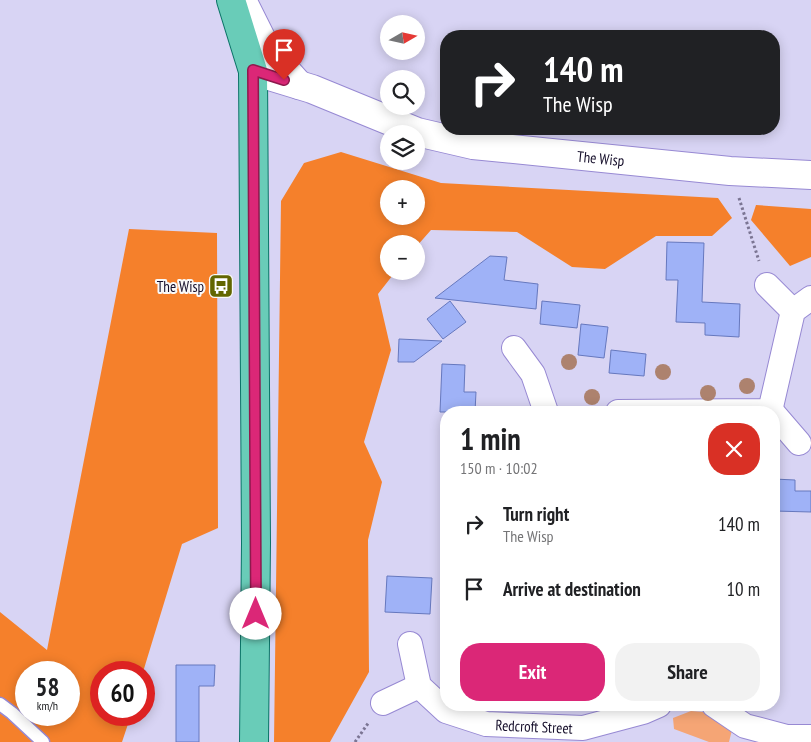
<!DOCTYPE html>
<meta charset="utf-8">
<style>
:root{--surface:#fff;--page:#f2f2f2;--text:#202124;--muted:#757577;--accent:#db2777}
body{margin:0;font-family:"PT Sans Narrow",sans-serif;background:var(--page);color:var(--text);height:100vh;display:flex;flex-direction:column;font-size:19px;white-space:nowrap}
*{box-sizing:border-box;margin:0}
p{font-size:16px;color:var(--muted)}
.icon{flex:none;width:28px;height:28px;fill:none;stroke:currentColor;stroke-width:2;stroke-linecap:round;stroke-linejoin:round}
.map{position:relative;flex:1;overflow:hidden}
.side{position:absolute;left:440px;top:406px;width:340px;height:305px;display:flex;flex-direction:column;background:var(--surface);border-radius:20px;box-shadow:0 2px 12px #0003}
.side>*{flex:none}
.hud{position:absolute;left:440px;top:30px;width:340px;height:105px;border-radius:20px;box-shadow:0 2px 12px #0003;background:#202124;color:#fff;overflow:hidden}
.needle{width:32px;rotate:81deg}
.buttons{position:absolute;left:380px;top:15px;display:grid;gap:10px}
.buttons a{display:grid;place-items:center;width:45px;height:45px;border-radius:50%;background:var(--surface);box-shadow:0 2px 12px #0003;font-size:25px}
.speed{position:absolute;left:15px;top:661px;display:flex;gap:10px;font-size:25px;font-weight:700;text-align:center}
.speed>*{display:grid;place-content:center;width:65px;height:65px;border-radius:50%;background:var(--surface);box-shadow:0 2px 12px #0003;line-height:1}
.speed small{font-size:12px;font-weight:400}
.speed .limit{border:8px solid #d22;background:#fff;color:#111}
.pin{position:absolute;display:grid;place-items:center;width:42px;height:42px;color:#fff;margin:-51px -21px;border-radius:50% 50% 50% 0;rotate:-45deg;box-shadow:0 0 5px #0007}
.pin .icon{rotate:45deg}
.me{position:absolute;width:55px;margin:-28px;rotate:0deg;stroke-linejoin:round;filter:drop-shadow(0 0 4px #0008)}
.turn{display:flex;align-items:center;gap:18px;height:105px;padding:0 20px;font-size:22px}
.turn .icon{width:65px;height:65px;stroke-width:2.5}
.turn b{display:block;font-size:35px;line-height:42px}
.round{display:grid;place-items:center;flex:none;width:52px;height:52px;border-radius:20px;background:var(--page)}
.overview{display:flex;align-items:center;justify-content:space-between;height:85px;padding:0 20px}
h1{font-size:30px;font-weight:700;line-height:38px}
.primary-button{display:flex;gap:10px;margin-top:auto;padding:10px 20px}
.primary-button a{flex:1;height:58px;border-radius:20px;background:var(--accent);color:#fff;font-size:20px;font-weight:700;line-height:58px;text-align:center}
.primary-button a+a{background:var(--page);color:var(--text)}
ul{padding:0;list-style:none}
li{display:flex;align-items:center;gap:15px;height:65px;padding:0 20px}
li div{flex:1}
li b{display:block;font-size:19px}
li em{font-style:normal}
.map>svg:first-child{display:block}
.green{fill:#f5a575}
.forest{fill:#f5802b;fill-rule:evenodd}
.building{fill:#9fb2f7;stroke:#6678be}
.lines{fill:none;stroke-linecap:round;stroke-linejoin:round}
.service-casing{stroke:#9789d3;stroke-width:15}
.minor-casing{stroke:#9789d3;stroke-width:26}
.tertiary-casing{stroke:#9789d3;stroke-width:30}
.primary-casing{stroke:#0b7367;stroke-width:30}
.path{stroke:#7b7593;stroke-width:3;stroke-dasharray:2.5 2.5;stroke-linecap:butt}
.service{stroke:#fff;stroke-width:12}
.minor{stroke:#fff;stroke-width:24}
.tertiary{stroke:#fff;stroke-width:28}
.primary{stroke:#69ccb8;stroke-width:28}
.tree{fill:#ad826e}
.route-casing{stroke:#8e194d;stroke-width:12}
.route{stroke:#db2777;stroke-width:9}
.labels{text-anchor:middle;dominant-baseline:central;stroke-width:4;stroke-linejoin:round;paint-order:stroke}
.street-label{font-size:15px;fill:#150e2a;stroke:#f9f9f9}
.poi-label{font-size:15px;fill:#150e2a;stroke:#f9f9f9;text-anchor:end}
</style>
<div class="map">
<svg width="811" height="742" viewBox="0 0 811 742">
<rect width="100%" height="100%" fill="#d8d4f4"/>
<path class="green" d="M 691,711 L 703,712 L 732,730 L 729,742 L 709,742 L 674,729 L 673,718 Z"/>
<path class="forest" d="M 341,152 L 441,183 L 718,198 L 732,218 L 712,236 L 656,236 L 605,269 L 572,267 L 517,232 L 431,230 L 416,247 L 416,244 L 389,244 L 389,271 L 396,271 L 378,294 L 391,350 L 364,442 L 382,482 L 368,540 L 369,672 L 330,742 L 274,742 L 281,201 L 304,163 ZM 389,189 L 416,189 L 416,216 L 389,216 Z
M 756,205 L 811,209 L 811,257 L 790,266 L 751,220 Z
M 129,229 L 217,233 L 218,528 L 182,544 L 143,672 L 101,672 L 101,715 L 131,715 L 122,742 L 0,742 L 0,612 L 47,650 ZM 26,672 L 69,672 L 69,715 L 26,715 Z"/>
<path class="building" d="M 667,242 L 704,243 L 702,302 L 740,304 L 739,337 L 705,335 L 705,323 L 676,322 L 678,280 L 666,280 Z
M 490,256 L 507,257 L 504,280 L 538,284 L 536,309 L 435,298 Z
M 450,301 L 466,322 L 443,339 L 427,319 Z
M 542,301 L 580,305 L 577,328 L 540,324 Z
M 581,324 L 608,327 L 604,358 L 578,355 Z
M 399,339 L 442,341 L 414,362 L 398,362 Z
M 611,350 L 646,354 L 644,376 L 609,373 Z
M 442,364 L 465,365 L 464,392 L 476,392 L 475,412 L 440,412 Z
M 774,479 L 795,480 L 795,491 L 811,491 L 811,512 L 774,511 Z
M 387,576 L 432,578 L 430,614 L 385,612 Z
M 176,665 L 215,665 L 214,686 L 199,686 L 199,742 L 176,742 Z"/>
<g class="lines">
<defs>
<path id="service" d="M 0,704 L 12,713 L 43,742"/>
<g id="minor">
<path d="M 767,285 L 793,311"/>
<path d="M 514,348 L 533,374 L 546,412"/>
<path d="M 618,412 L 770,411 L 793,311 L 811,298"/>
<path d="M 774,414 L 799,443"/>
<path id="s1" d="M 410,644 L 419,686 L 446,711 L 486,724 L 583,728 L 643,712 L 659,705"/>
<path d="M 383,703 L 419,686"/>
<path d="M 714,705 L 745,726 L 787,737 L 811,737"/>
</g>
<g id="tertiary">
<path d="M 242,0 L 266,48 L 299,85"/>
<path id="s2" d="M 253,71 L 312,89 L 417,132 L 473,145 L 730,171 L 811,175"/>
</g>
<path id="primary" d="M 231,0 L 253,71 L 256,543 L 254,742"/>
</defs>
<use href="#service" class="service-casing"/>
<use href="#minor" class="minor-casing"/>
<use href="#tertiary" class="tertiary-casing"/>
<use href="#primary" class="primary-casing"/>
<path class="path" d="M 739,198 L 759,261
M 355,742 L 369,722"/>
<use href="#service" class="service"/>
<use href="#minor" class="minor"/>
<use href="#tertiary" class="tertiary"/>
<use href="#primary" class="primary"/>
</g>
<g class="tree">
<circle cx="569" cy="362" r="8"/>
<circle cx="663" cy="372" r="8"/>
<circle cx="747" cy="386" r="8"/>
<circle cx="708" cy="393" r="8"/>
<circle cx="592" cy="397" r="8"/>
</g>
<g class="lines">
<defs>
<path id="route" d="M 256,614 L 253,70 L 284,80"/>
</defs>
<use href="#route" class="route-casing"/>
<use href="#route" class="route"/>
</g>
<defs>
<symbol id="bus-square" viewBox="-11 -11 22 22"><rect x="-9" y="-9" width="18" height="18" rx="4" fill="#636600" stroke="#f9f9f9"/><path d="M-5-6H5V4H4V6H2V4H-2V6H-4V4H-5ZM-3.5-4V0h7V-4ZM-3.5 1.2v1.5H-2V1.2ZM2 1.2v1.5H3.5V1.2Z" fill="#fff"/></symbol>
</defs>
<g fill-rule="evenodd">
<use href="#bus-square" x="207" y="272" width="28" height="28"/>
</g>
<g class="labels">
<g class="street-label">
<text stroke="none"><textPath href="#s2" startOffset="361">The Wisp</textPath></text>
<text stroke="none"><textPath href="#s1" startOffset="170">Redcroft Street</textPath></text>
</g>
<g class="poi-label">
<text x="204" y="286">The Wisp</text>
</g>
</g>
</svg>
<div class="buttons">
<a><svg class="needle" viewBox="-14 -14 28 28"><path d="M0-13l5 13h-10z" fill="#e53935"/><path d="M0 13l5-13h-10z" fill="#757577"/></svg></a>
<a><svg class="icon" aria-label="search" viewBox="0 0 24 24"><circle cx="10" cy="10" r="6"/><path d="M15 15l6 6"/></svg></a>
<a><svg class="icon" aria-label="layers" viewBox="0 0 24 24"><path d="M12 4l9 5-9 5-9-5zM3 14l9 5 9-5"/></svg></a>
<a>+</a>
<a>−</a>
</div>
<div class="speed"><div>58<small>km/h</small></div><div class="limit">60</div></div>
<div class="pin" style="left:284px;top:80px;background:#d93025"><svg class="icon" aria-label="arrive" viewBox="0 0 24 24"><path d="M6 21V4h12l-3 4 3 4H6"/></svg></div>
<svg class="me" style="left:256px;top:614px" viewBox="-20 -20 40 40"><circle r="19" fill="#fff"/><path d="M0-13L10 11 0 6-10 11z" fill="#db2777"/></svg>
<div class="hud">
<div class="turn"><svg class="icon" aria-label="right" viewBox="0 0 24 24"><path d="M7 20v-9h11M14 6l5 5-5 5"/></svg><div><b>140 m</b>The Wisp</div></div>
</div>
<section class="side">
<div class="overview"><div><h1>1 min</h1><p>150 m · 10:02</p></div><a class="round" style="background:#d93025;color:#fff"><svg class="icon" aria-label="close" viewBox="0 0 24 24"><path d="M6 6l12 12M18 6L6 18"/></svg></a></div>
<ul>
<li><svg class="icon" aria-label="right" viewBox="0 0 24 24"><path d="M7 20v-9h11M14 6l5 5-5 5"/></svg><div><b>Turn right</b><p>The Wisp</p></div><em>140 m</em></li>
<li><svg class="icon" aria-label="arrive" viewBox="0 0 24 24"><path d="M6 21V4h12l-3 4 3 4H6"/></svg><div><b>Arrive at destination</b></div><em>10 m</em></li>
</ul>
<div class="primary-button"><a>Exit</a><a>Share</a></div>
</section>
</div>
